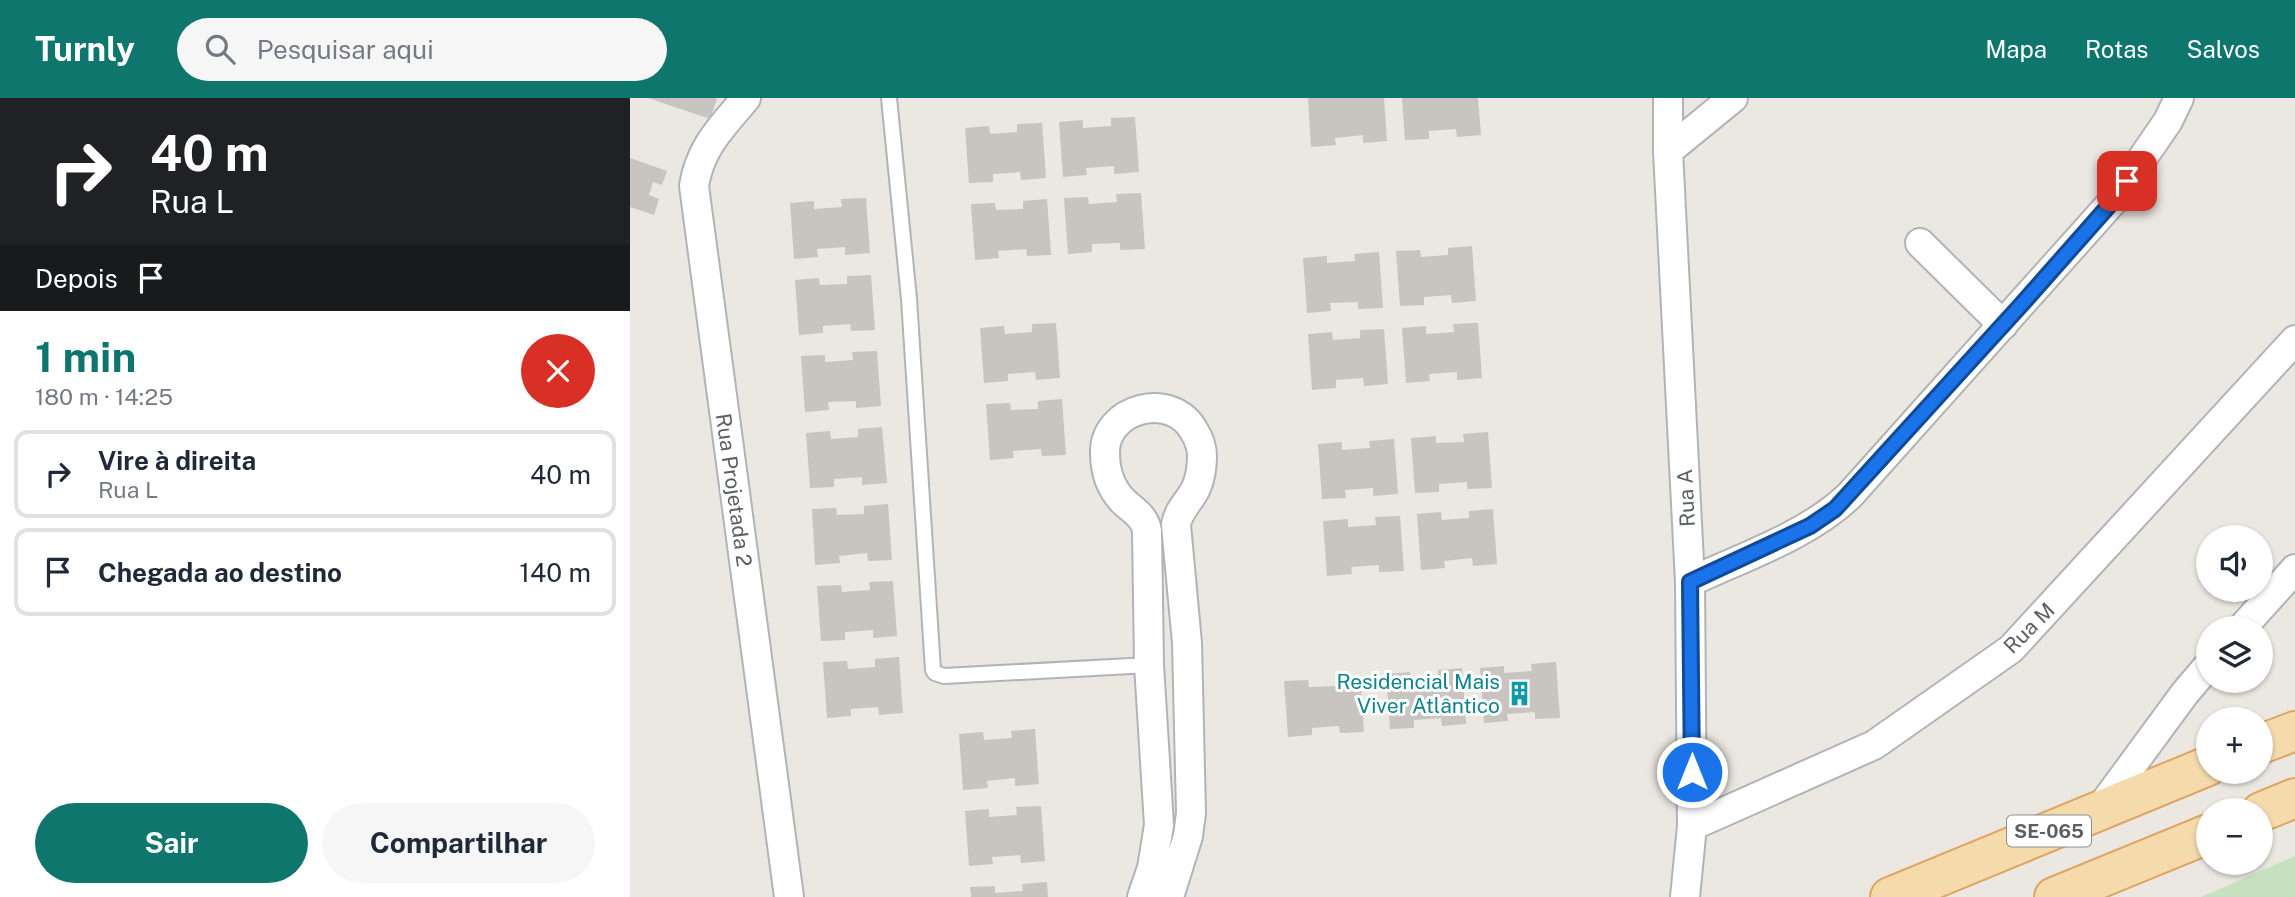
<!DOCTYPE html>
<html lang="pt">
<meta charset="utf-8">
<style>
:root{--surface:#fff;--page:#f6f6f7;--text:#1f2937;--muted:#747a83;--line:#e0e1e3;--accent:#0f766e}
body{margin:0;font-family:"Public Sans",sans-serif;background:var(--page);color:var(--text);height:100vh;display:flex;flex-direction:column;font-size:26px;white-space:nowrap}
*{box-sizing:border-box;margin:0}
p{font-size:23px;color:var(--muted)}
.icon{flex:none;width:38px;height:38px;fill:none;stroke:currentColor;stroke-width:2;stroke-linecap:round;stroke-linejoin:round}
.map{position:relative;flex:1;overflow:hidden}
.drawer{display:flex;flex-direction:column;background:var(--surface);width:630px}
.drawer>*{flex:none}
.top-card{background:#202124;color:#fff;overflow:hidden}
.tools{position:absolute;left:1566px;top:427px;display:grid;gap:14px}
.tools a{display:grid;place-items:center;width:77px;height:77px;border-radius:50%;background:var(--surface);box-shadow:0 2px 5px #0004;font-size:35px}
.pin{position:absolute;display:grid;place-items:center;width:60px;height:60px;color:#fff;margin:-30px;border-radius:14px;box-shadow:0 4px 10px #0006}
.me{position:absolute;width:77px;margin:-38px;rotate:0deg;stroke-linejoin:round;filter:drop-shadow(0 0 5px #0008)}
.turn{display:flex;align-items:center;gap:24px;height:147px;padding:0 35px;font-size:32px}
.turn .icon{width:91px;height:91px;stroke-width:2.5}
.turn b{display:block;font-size:49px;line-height:60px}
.then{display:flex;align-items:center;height:66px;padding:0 35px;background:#0003;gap:14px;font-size:26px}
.round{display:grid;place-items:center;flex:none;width:74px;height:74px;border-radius:37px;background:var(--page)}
.summary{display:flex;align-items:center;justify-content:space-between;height:119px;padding:0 35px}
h1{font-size:42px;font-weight:700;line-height:52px;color:var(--accent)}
.button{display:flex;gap:14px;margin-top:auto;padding:14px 35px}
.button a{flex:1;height:80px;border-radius:42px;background:var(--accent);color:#fff;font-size:28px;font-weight:700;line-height:80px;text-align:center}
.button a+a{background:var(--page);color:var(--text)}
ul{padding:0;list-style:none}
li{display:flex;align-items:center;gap:21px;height:88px;margin:0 14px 10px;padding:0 21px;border:4px solid var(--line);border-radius:14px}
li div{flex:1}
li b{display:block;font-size:26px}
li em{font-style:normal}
header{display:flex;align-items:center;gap:42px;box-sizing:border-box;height:98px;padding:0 35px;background:var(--accent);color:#fff}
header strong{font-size:33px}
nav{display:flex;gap:38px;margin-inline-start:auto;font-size:24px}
.search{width:490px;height:63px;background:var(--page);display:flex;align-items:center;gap:18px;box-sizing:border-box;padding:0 24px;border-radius:38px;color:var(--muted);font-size:26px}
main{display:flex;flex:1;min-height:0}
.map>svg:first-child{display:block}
.green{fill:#c6e0c0}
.building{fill:#c8c4c0}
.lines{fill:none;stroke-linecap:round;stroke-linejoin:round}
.service-casing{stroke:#b1b4b7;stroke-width:18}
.minor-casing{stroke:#b1b4b7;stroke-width:32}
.primary-casing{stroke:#e0a565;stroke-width:42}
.service{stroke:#fff;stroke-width:14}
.minor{stroke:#fff;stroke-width:28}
.primary{stroke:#f5dbac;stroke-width:38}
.route-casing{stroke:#114b97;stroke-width:18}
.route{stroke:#1a73e8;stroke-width:12}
.labels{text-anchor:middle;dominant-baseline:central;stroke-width:6;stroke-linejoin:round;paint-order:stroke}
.shield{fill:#fff;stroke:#8c8e90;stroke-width:2}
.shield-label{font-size:19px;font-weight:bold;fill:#5a5e60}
.street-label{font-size:21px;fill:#5a5e60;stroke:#fff}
.culture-label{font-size:21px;fill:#0d838f;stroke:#fff;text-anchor:end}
</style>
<header>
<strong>Turnly</strong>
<div class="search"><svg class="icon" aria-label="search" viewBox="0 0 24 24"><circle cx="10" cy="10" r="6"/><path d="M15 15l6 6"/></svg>Pesquisar aqui</div>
<nav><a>Mapa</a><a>Rotas</a><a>Salvos</a></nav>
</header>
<main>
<section class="drawer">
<div class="top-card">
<div class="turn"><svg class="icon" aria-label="right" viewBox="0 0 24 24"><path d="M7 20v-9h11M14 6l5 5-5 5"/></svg><div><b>40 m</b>Rua L</div></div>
<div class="then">Depois<svg class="icon" aria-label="arrive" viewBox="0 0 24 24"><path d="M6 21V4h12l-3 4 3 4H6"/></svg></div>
</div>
<div class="summary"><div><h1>1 min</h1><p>180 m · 14:25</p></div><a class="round" style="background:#d93025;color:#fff"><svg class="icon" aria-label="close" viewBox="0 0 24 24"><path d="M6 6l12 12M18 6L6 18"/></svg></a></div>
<ul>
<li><svg class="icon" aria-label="right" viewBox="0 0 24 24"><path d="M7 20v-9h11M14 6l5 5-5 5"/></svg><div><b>Vire à direita</b><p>Rua L</p></div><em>40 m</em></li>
<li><svg class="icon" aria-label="arrive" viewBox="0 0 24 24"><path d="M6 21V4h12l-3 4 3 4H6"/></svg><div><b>Chegada ao destino</b></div><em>140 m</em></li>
</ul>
<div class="button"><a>Sair</a><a>Compartilhar</a></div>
</section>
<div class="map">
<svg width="1665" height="799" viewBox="0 0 1665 799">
<rect width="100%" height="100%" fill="#ebe7e1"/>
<path class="green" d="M 1665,758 L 1665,799 L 1571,799 Z"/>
<path class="building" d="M 18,0 L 84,0 L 87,1 L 80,21 Z
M 678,0 L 754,0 L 757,43 L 733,45 L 733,37 L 705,40 L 706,47 L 681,49 Z
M 772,0 L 848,0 L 851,37 L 827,39 L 826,31 L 799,33 L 799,41 L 775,42 Z
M 505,19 L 509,74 L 484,76 L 484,68 L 456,70 L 457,77 L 433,79 L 429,24 L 453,22 L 453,30 L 481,28 L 481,20 Z
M 412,25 L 416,80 L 391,82 L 390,74 L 363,76 L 363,84 L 339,85 L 335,30 L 359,28 L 360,36 L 387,34 L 387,26 Z
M 0,60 L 37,73 L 32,87 L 23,84 L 19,97 L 29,101 L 24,117 L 0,109 Z
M 511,95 L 515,151 L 490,152 L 490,145 L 462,146 L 462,154 L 438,156 L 434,100 L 458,99 L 459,106 L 487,104 L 486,96 Z
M 236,100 L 240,155 L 215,157 L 215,149 L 187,151 L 188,159 L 164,161 L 160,105 L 184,103 L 184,111 L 212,109 L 211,101 Z
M 417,101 L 421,157 L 397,158 L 396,151 L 368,153 L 369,160 L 345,162 L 341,106 L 365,105 L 366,112 L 393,111 L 393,103 Z
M 842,148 L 846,203 L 822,205 L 821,197 L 794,199 L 794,207 L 770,208 L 766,153 L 790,152 L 791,159 L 818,157 L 818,150 Z
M 749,154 L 753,210 L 728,211 L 728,204 L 700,205 L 701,213 L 677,215 L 673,160 L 697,158 L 697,165 L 725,163 L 724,156 Z
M 241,177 L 245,232 L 221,233 L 220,226 L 193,228 L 193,235 L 169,237 L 165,182 L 189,180 L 190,187 L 217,186 L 217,178 Z
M 426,225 L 430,280 L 406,282 L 405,274 L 378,276 L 378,283 L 354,285 L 350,230 L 374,228 L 375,236 L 402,234 L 402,226 Z
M 848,225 L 852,280 L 827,282 L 827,274 L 799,276 L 800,283 L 776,285 L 772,230 L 796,228 L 796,236 L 824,234 L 823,226 Z
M 754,231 L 758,286 L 734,288 L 733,280 L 706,282 L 706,290 L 682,292 L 678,236 L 702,234 L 703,242 L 730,240 L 730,232 Z
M 247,253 L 251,308 L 226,310 L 226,303 L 198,304 L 199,312 L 175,314 L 171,258 L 195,257 L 195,264 L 223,262 L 222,254 Z
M 432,301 L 436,357 L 412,358 L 411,351 L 383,353 L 384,360 L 360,362 L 356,306 L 380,305 L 381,312 L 408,311 L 408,303 Z
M 252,329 L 257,385 L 232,387 L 232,379 L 204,381 L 204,389 L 180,390 L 176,335 L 200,333 L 201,341 L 228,339 L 228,331 Z
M 858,334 L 862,390 L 837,391 L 837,384 L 809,386 L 809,394 L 785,395 L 781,340 L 806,338 L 806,345 L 834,344 L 833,336 Z
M 764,341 L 768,396 L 743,398 L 743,390 L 715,392 L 716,400 L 692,401 L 688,346 L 712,344 L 712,352 L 740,350 L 739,343 Z
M 258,406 L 262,462 L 238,463 L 237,455 L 209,458 L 210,465 L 185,467 L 182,411 L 206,410 L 207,417 L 234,416 L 234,408 Z
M 863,411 L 867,466 L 843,468 L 842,460 L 814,463 L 815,470 L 791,472 L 787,416 L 811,414 L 812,422 L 839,420 L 839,413 Z
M 770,418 L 774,473 L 749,474 L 749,467 L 721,469 L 722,476 L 697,478 L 693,423 L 718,421 L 718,429 L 746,427 L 745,419 Z
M 263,483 L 267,538 L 243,540 L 243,532 L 215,534 L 215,542 L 191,543 L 187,488 L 211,487 L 212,494 L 240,492 L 239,484 Z
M 269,559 L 273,615 L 249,617 L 248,609 L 221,611 L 221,618 L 197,620 L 193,564 L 217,563 L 218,571 L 245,569 L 245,561 Z
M 926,564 L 930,620 L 905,621 L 905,614 L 877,616 L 878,623 L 854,625 L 850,570 L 874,568 L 874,575 L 902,573 L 901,566 Z
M 832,570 L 836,626 L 812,628 L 811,620 L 784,622 L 784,630 L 760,631 L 756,576 L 780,574 L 781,582 L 808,580 L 808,572 Z
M 730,578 L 734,634 L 710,635 L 709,628 L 682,630 L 682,637 L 658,639 L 654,583 L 678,582 L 679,589 L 706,588 L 706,580 Z
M 405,631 L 409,686 L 385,688 L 385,680 L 357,683 L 358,690 L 333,692 L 329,636 L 353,634 L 354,642 L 382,640 L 381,633 Z
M 411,708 L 415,763 L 391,765 L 390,757 L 362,759 L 363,766 L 339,768 L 335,713 L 359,711 L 359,719 L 387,717 L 386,709 Z
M 417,784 L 418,799 L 341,799 L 340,789 L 365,788 L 365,795 L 393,793 L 392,786 Z"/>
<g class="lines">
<defs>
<path id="service" d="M 259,0 L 279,201 L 303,572 L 305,575 L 314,578 L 519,567"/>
<path id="minor" d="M 116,0 C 92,29 70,49 64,88 L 159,799
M 1038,0 L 1038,53 L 1060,484 L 1062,728 L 1055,799
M 1038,53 L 1103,0
M 1290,145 L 1373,227
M 1060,484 C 1113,459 1179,437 1220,397 L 1483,103 L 1538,23 L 1549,0
M 1612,530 L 1665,471
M 1469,712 L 1555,595 L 1578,568
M 1062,728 L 1244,647 L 1381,551 L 1665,242
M 512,799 L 522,770 L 529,727 L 519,567 L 517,433 C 515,419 504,413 494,404 C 481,391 475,374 475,355 C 474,310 542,292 564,333 C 569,341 572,349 572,358 C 572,368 570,381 566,390 C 560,403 548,412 546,427 L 557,545 L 561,715 L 558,738 L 539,799"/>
<path id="primary" d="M 1631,646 L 1665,633
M 1631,714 L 1665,700
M 1260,799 L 1578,668
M 1424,799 L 1578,736"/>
</defs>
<use href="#service" class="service-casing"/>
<use href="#minor" class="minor-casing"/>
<use href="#primary" class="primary-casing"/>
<use href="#service" class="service"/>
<use href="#minor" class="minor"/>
<use href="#primary" class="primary"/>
</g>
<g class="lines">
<defs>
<path id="route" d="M 1062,674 L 1060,484 L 1180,428 L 1205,411 L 1391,207 L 1483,103 L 1497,83"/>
</defs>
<use href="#route" class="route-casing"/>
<use href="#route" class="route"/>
</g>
<defs>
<symbol id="building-bare" viewBox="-9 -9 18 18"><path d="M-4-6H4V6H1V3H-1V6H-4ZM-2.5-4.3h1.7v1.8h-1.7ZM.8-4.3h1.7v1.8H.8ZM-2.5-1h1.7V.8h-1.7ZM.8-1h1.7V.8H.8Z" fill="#0f9aa8" stroke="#fff" stroke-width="2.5" paint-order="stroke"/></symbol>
</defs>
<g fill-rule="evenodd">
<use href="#building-bare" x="872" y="578" width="35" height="35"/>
</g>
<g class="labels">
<rect class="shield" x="1377" y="717.5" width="84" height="31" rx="5"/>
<g class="shield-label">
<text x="1419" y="733">SE-065</text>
</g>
<g class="street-label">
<text transform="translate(104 392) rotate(82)">Rua Projetada 2</text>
<text transform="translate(1056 400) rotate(-93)">Rua A</text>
<text transform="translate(1399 530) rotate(-45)">Rua M</text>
</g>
<g class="culture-label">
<text x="870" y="583">Residencial Mais<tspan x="870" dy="24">Viver Atlântico</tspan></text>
</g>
</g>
</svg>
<div class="tools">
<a><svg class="icon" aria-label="sound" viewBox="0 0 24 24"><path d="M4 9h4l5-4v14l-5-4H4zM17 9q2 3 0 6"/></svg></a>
<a><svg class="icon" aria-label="layers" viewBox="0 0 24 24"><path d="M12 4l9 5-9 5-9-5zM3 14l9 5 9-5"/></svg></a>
<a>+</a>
<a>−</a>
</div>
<div class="pin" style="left:1497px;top:83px;background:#d93025"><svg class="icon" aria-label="arrive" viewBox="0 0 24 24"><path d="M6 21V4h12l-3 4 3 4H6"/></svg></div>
<svg class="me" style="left:1062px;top:674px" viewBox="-20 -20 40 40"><circle r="17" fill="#1a73e8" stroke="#fff" stroke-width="3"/><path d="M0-11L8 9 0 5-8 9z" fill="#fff"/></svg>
</div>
</main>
